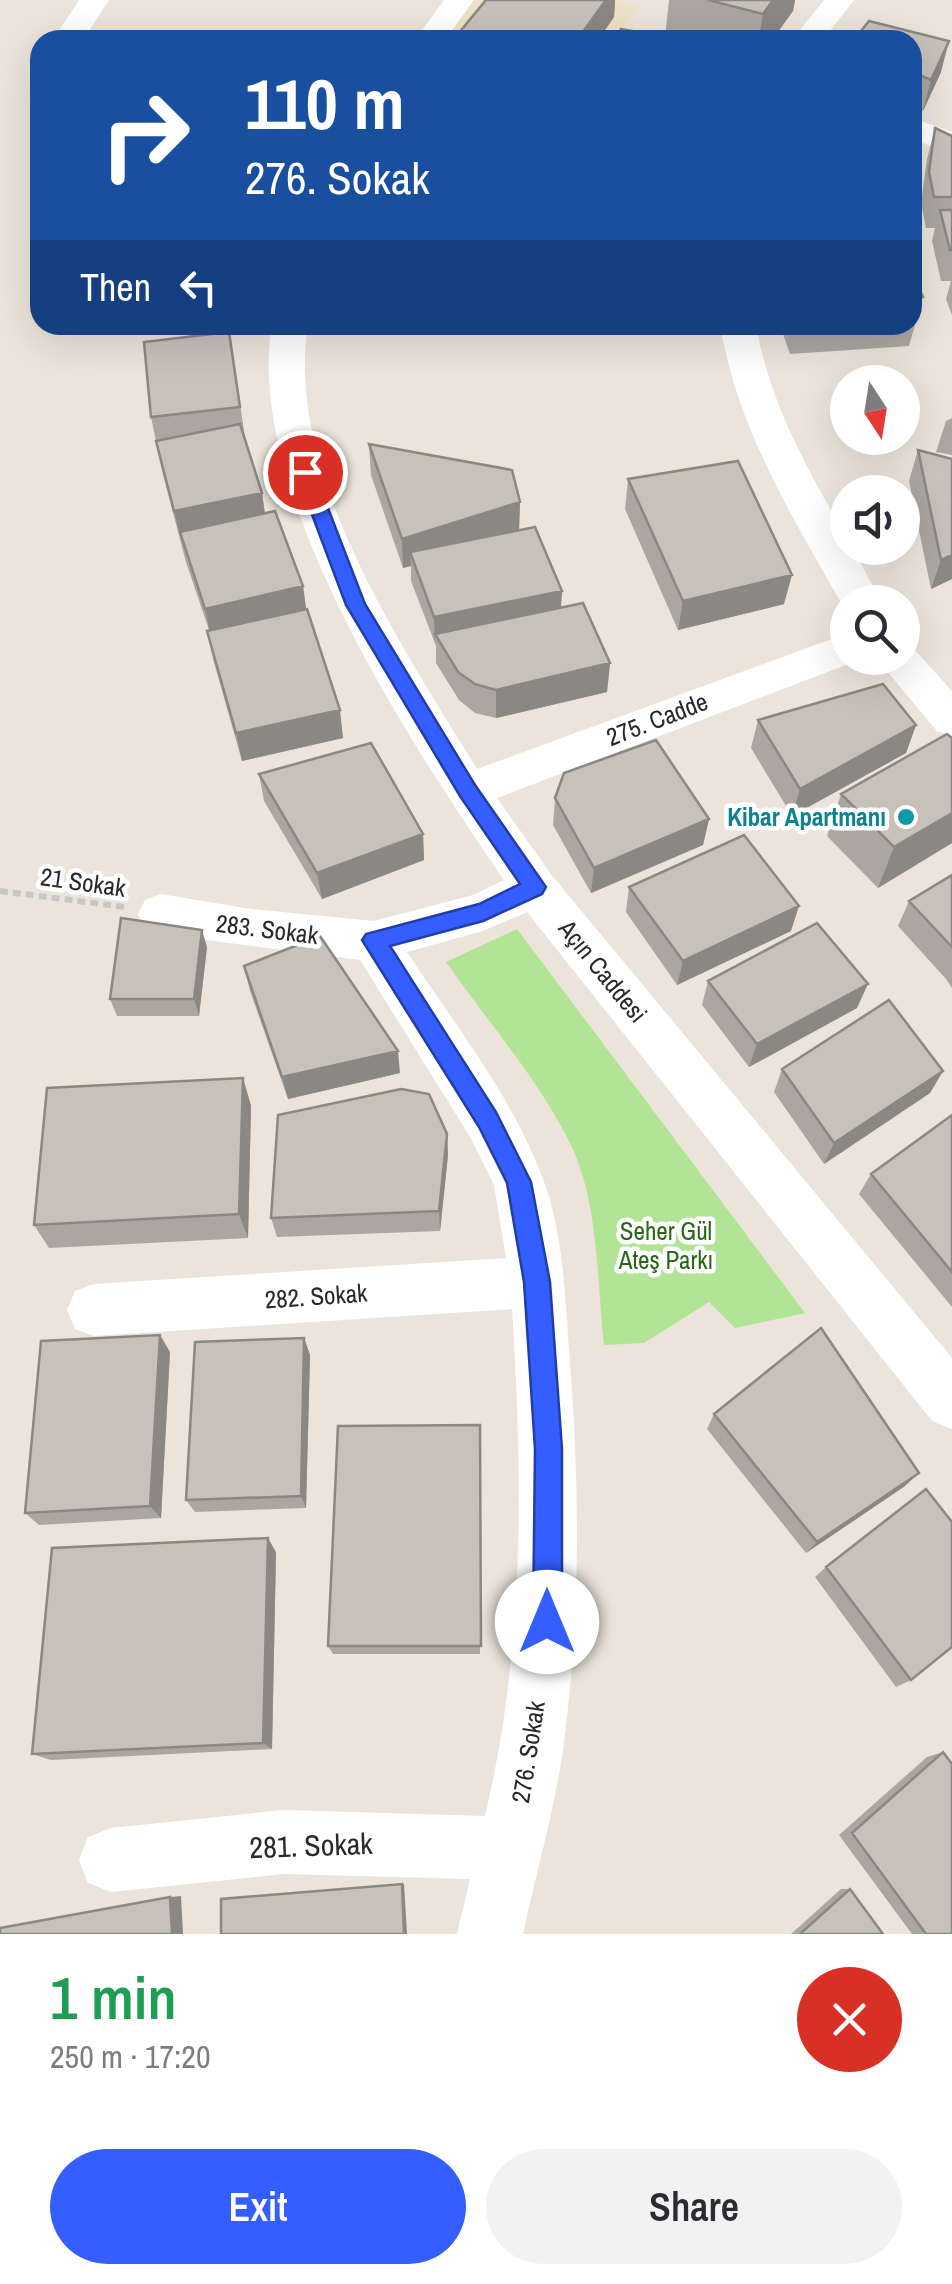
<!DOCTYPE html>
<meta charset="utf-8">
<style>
:root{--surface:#fff;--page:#f2f2f3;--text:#2b2b33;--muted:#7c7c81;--accent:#345eff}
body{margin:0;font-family:"Archivo Narrow",sans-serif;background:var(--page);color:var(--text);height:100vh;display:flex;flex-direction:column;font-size:38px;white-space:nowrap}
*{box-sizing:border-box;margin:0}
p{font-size:32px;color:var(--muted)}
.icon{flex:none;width:55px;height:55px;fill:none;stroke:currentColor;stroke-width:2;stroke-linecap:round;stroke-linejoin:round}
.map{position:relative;height:1934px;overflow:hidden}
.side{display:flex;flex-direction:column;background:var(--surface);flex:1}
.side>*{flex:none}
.guide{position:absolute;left:30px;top:30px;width:892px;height:305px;border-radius:30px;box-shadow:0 10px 40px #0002;background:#1a4fa0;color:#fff;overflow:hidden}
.needle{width:65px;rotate:168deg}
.buttons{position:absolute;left:830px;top:365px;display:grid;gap:20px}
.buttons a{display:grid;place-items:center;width:90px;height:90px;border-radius:50%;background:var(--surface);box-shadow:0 10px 40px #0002;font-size:50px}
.pin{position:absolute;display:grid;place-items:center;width:85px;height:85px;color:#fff;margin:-42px;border:5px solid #fff;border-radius:50%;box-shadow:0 2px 10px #0007}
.me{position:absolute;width:110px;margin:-55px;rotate:0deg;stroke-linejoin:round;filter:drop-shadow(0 0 8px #0008)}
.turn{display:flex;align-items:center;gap:35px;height:210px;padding:0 50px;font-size:45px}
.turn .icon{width:130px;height:130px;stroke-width:2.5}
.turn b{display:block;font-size:70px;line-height:85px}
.then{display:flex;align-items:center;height:95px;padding:0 50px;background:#0003;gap:20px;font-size:38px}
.round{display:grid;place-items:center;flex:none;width:105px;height:105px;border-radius:52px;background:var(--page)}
.head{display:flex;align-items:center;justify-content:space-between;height:170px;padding:0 50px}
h1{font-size:60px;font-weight:600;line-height:75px;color:#1e9e55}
.button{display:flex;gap:20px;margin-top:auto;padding:20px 50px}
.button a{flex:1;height:115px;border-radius:60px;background:var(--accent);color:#fff;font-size:40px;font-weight:600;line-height:115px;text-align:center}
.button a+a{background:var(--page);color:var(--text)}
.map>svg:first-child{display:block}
.education{fill:#eee1c8}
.green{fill:#b1e494}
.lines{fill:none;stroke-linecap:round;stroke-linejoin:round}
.path{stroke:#c7c7c7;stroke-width:6;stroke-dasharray:8 5;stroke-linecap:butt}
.minor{fill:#fff;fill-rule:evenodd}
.wall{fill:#aba6a0}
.shaded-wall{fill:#8b8782}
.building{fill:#c7c1ba;stroke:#8b8782;stroke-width:2.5}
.route{fill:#345eff;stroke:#223da6;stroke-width:2.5}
.culture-dot{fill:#0f9aa8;stroke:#fff;stroke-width:4}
.labels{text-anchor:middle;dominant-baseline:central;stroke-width:9;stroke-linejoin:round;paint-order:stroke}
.street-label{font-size:25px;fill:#292929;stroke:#fff}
.culture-label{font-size:25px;font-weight:bold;fill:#0d838f;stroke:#fff;text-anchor:end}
.park-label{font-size:25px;fill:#2a6717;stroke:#fff}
.near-street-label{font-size:30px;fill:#292929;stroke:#fff}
</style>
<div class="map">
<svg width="952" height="1934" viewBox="0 0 952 1934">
<rect width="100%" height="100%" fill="#ece4da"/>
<path class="education" d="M 459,0 L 615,0 L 639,5 L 620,35 L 638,40 L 430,40 Z"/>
<path class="green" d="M 517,929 L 805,1313 L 735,1328 L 709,1302 L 644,1343 L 604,1345 C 597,1282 599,1206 572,1147 C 540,1081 488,1022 446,962 Z"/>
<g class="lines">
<path class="path" d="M 0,891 L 125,907"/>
<path class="minor" d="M 79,0 L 109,0 L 83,40 L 53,40 Z
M 444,0 L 474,0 L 445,40 L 415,40 Z
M 824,0 L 854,0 L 823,40 L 792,40 Z
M 912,118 L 952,132 L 952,154 L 912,139 Z
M 272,325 L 308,325 C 284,473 403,648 477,769 L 848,633 L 848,658 L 864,658 L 497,798 L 550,873 L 952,1358 L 952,1429 L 932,1421 L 527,912 L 483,931 L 407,952 C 454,1024 513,1097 543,1179 C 563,1231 565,1295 569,1350 C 580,1484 581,1617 563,1750 C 554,1812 536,1873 523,1934 L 457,1934 L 470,1879 L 284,1874 L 111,1892 L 88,1883 L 79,1860 L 88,1837 L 111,1828 L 284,1810 L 485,1816 C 525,1649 523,1480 512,1309 L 94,1336 L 75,1329 L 67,1310 L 75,1291 L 94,1284 L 506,1258 L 494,1185 L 469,1135 L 360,960 L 161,934 L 145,928 L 138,914 L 145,900 L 161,894 L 251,909 L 374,921 L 473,895 L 504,880 C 412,746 243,491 272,325 Z
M 720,325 L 756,325 C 776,435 835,508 881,602 L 848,602 L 847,613 C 794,520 738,431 720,325 Z
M 902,644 L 912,647 L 952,691 L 952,736 L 937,731 L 876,658 L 902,658 Z"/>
</g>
<path class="wall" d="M 486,0 L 615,0 L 614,17 L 598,40 L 458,40 L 458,34 Z
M 669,0 L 795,0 L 793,11 L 772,40 L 615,40 L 665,37 Z
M 912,40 L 941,72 L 923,111 L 912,106 Z
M 935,128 L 952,136 L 952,315 L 946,299 L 951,281 L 941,281 L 932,241 L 935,228 L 926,228 L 921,203 L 927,159 Z
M 912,271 L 923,297 L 909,346 L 790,354 L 780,325 L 912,325 Z
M 229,332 L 245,437 L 262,493 L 265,513 L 303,586 L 306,609 L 343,738 L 242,761 L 213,659 L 207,631 L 209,630 L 186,562 L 162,471 L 151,417 Z
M 952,418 L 952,455 L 936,452 L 946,421 Z
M 369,444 L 520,502 L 519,530 L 562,591 L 561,608 L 610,663 L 607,692 L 496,718 L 475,713 L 459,700 L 436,663 L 436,646 L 411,581 L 411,566 L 403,568 L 371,475 Z
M 918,450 L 952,579 L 931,589 L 909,481 Z
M 628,479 L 784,604 L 678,630 L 625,509 Z
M 758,720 L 916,725 L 906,753 L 792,816 L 751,748 Z
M 952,738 L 952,843 L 878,888 L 827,836 L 841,794 Z
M 259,774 L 423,834 L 424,860 L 322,899 L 264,801 Z
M 555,798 L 709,819 L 703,845 L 591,893 L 553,825 Z
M 952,875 L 952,988 L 946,979 L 898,926 L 909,901 Z
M 629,887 L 791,931 L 677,985 L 626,912 Z
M 207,947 L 199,1016 L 117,1016 L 110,999 Z
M 244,966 L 400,1073 L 288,1099 L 250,991 Z
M 708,981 L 857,1008 L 749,1067 L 702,1005 Z
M 782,1069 L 943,1071 L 930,1093 L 824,1164 L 774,1092 Z
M 243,1078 L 251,1106 L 248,1238 L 49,1248 L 34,1225 Z
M 952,1115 L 952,1307 L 859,1194 L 871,1174 Z
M 447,1134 L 448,1155 L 440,1231 L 277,1237 L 271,1218 Z
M 304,1338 L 310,1355 L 306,1508 L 195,1512 L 186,1500 Z
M 170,1352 L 161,1518 L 39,1525 L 25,1513 Z
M 714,1414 L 905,1486 L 806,1553 L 707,1429 Z
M 480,1425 L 480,1654 L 333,1654 L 328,1646 Z
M 276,1552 L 272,1749 L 51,1760 L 32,1754 Z
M 826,1567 L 911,1680 L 896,1687 L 815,1577 Z
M 943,1752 L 952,1934 L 912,1934 L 839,1835 L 927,1757 Z
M 841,1889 L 850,1889 L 883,1934 L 791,1934 Z"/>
<path class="shaded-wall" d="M 606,0 L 615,0 L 614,17 L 598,40 L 577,40 Z
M 773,0 L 795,0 L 793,11 L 772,40 L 759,40 L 763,14 Z
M 949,41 L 941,72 L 923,111 L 931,80 Z
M 262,493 L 266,523 L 180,532 L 181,540 L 174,511 Z
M 520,502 L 519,531 L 410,552 L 411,566 L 403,568 L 402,539 Z
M 952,555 L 952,579 L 931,589 L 941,560 Z
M 792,575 L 784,604 L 678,630 L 683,601 Z
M 303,586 L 307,615 L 211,638 L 205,609 Z
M 562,591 L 560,620 L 435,634 L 435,646 L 434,617 Z
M 610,663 L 607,692 L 496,718 L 496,690 Z
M 340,710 L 343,738 L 242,761 L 236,733 Z
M 916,725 L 906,753 L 792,816 L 800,789 Z
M 952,813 L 952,843 L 878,888 L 894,847 Z
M 709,819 L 703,845 L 591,893 L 594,868 Z
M 423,834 L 424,860 L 322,899 L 317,873 Z
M 799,906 L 791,931 L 677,985 L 683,961 Z
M 202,930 L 207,947 L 199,1016 L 194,999 Z
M 868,984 L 857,1008 L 749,1067 L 757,1044 Z
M 398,1051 L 400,1073 L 288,1099 L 282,1077 Z
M 943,1071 L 930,1093 L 824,1164 L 834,1143 Z
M 243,1078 L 251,1106 L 248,1238 L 239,1214 Z
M 447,1134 L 448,1155 L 440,1231 L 439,1211 Z
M 160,1335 L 170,1352 L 161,1518 L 150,1506 Z
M 304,1338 L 310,1355 L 306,1508 L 301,1496 Z
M 919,1473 L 905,1486 L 806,1553 L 817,1542 Z
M 268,1538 L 276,1552 L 272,1749 L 263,1743 Z
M 402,1884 L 404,1884 L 407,1934 L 404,1934 Z
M 181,1896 L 183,1934 L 172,1934 L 170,1897 Z"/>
<path class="building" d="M 486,0 L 606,0 L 577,40 L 482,40 L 458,34 Z
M 708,0 L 773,0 L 763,14 Z
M 869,21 L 949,41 L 931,80 L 912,72 L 912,40 L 854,40 Z
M 621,29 L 677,39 L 615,40 Z
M 935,128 L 952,136 L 952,197 L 934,197 L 929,172 Z
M 940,210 L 952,210 L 952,250 L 950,250 Z
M 912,271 L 923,297 L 912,298 Z
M 229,332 L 240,407 L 151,417 L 144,342 Z
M 240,424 L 262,493 L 174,511 L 156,441 Z
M 369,444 L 512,470 L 520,502 L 402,539 Z
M 918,450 L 952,459 L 952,555 L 941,560 Z
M 738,461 L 792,575 L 683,601 L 628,479 Z
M 275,511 L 303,586 L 205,609 L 180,532 Z
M 535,527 L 562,591 L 434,617 L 410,552 Z
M 583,603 L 610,663 L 496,690 L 475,684 L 458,672 L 435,634 Z
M 307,609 L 340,710 L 236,733 L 207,631 Z
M 883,684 L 916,725 L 800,789 L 758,720 Z
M 947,734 L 952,738 L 952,813 L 894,847 L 841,794 Z
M 656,740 L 709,819 L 594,868 L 555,798 L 564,773 Z
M 371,743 L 423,834 L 317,873 L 259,774 Z
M 744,835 L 799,906 L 683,961 L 629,887 Z
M 952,875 L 952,947 L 909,901 Z
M 121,918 L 202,930 L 194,999 L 110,999 Z
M 817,923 L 868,984 L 757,1044 L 708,981 Z
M 320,936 L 398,1051 L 282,1077 L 244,966 Z
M 889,1000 L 943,1071 L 834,1143 L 782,1069 Z
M 243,1078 L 239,1214 L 34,1225 L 47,1088 Z
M 401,1089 L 429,1094 L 447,1134 L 439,1211 L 271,1218 L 278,1115 Z
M 952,1115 L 952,1272 L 871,1174 Z
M 821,1328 L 919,1473 L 817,1542 L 714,1414 Z
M 160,1335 L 150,1506 L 25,1513 L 41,1341 Z
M 304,1338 L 301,1496 L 186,1500 L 195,1342 Z
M 480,1425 L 481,1646 L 328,1646 L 338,1426 Z
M 926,1489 L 952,1522 L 952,1647 L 911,1680 L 826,1567 Z
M 268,1538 L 263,1743 L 32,1754 L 52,1548 Z
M 943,1752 L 952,1764 L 952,1934 L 926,1934 L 852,1833 Z
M 402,1884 L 404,1934 L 221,1934 L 221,1899 Z
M 850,1889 L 883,1934 L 800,1934 Z
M 170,1897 L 172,1934 L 0,1934 L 0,1928 Z"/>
<path class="route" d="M 305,466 L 314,472 L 365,604 L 475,785 L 546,887 L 542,894 L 483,921 L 390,946 L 496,1112 L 531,1182 L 550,1282 L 562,1449 L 562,1622 L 557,1632 L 547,1636 L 537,1632 L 533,1622 L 535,1449 L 524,1282 L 507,1183 L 479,1127 L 362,940 L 366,934 L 479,904 L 520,884 L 460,796 L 346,605 L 296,472 Z"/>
<circle class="culture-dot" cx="906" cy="817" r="10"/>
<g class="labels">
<g class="street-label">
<text transform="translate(657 719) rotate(-21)">275. Cadde</text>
<text transform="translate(83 882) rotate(8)">21 Sokak</text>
<text transform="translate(267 929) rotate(7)">283. Sokak</text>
<text transform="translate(603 971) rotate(51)">Açın Caddesi</text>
<text transform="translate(316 1296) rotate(-4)">282. Sokak</text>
<text transform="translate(528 1752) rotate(-81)">276. Sokak</text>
</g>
<g class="culture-label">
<text x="886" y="817">Kibar Apartmanı</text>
</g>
<g class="park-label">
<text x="666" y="1231">Seher Gül<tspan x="666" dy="29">Ateş Parkı</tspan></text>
</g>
<g class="near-street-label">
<text transform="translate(311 1845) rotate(-2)">281. Sokak</text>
</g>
</g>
</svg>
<div class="buttons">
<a><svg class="needle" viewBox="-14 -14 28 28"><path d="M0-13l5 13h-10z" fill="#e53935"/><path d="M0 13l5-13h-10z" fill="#7c7c81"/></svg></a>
<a><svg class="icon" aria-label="sound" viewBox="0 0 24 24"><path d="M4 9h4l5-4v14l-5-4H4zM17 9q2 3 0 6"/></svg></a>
<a><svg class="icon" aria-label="search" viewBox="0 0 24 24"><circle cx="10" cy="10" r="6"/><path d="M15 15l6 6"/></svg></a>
</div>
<div class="pin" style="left:305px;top:472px;background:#d93025"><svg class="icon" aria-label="arrive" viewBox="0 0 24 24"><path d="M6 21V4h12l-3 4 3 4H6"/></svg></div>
<svg class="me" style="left:547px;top:1622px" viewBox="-20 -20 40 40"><circle r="19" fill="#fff"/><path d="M0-13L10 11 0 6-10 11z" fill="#345eff"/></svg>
<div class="guide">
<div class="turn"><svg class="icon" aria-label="right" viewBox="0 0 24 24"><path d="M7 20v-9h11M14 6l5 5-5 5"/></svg><div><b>110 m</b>276. Sokak</div></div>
<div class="then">Then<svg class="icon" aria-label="left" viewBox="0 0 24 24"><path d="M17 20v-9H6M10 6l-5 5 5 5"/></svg></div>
</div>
</div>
<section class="side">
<div class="head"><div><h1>1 min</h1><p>250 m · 17:20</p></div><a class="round" style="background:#d93025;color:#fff"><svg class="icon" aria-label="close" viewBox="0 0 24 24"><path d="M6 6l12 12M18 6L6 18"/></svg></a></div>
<div class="button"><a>Exit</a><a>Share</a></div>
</section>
